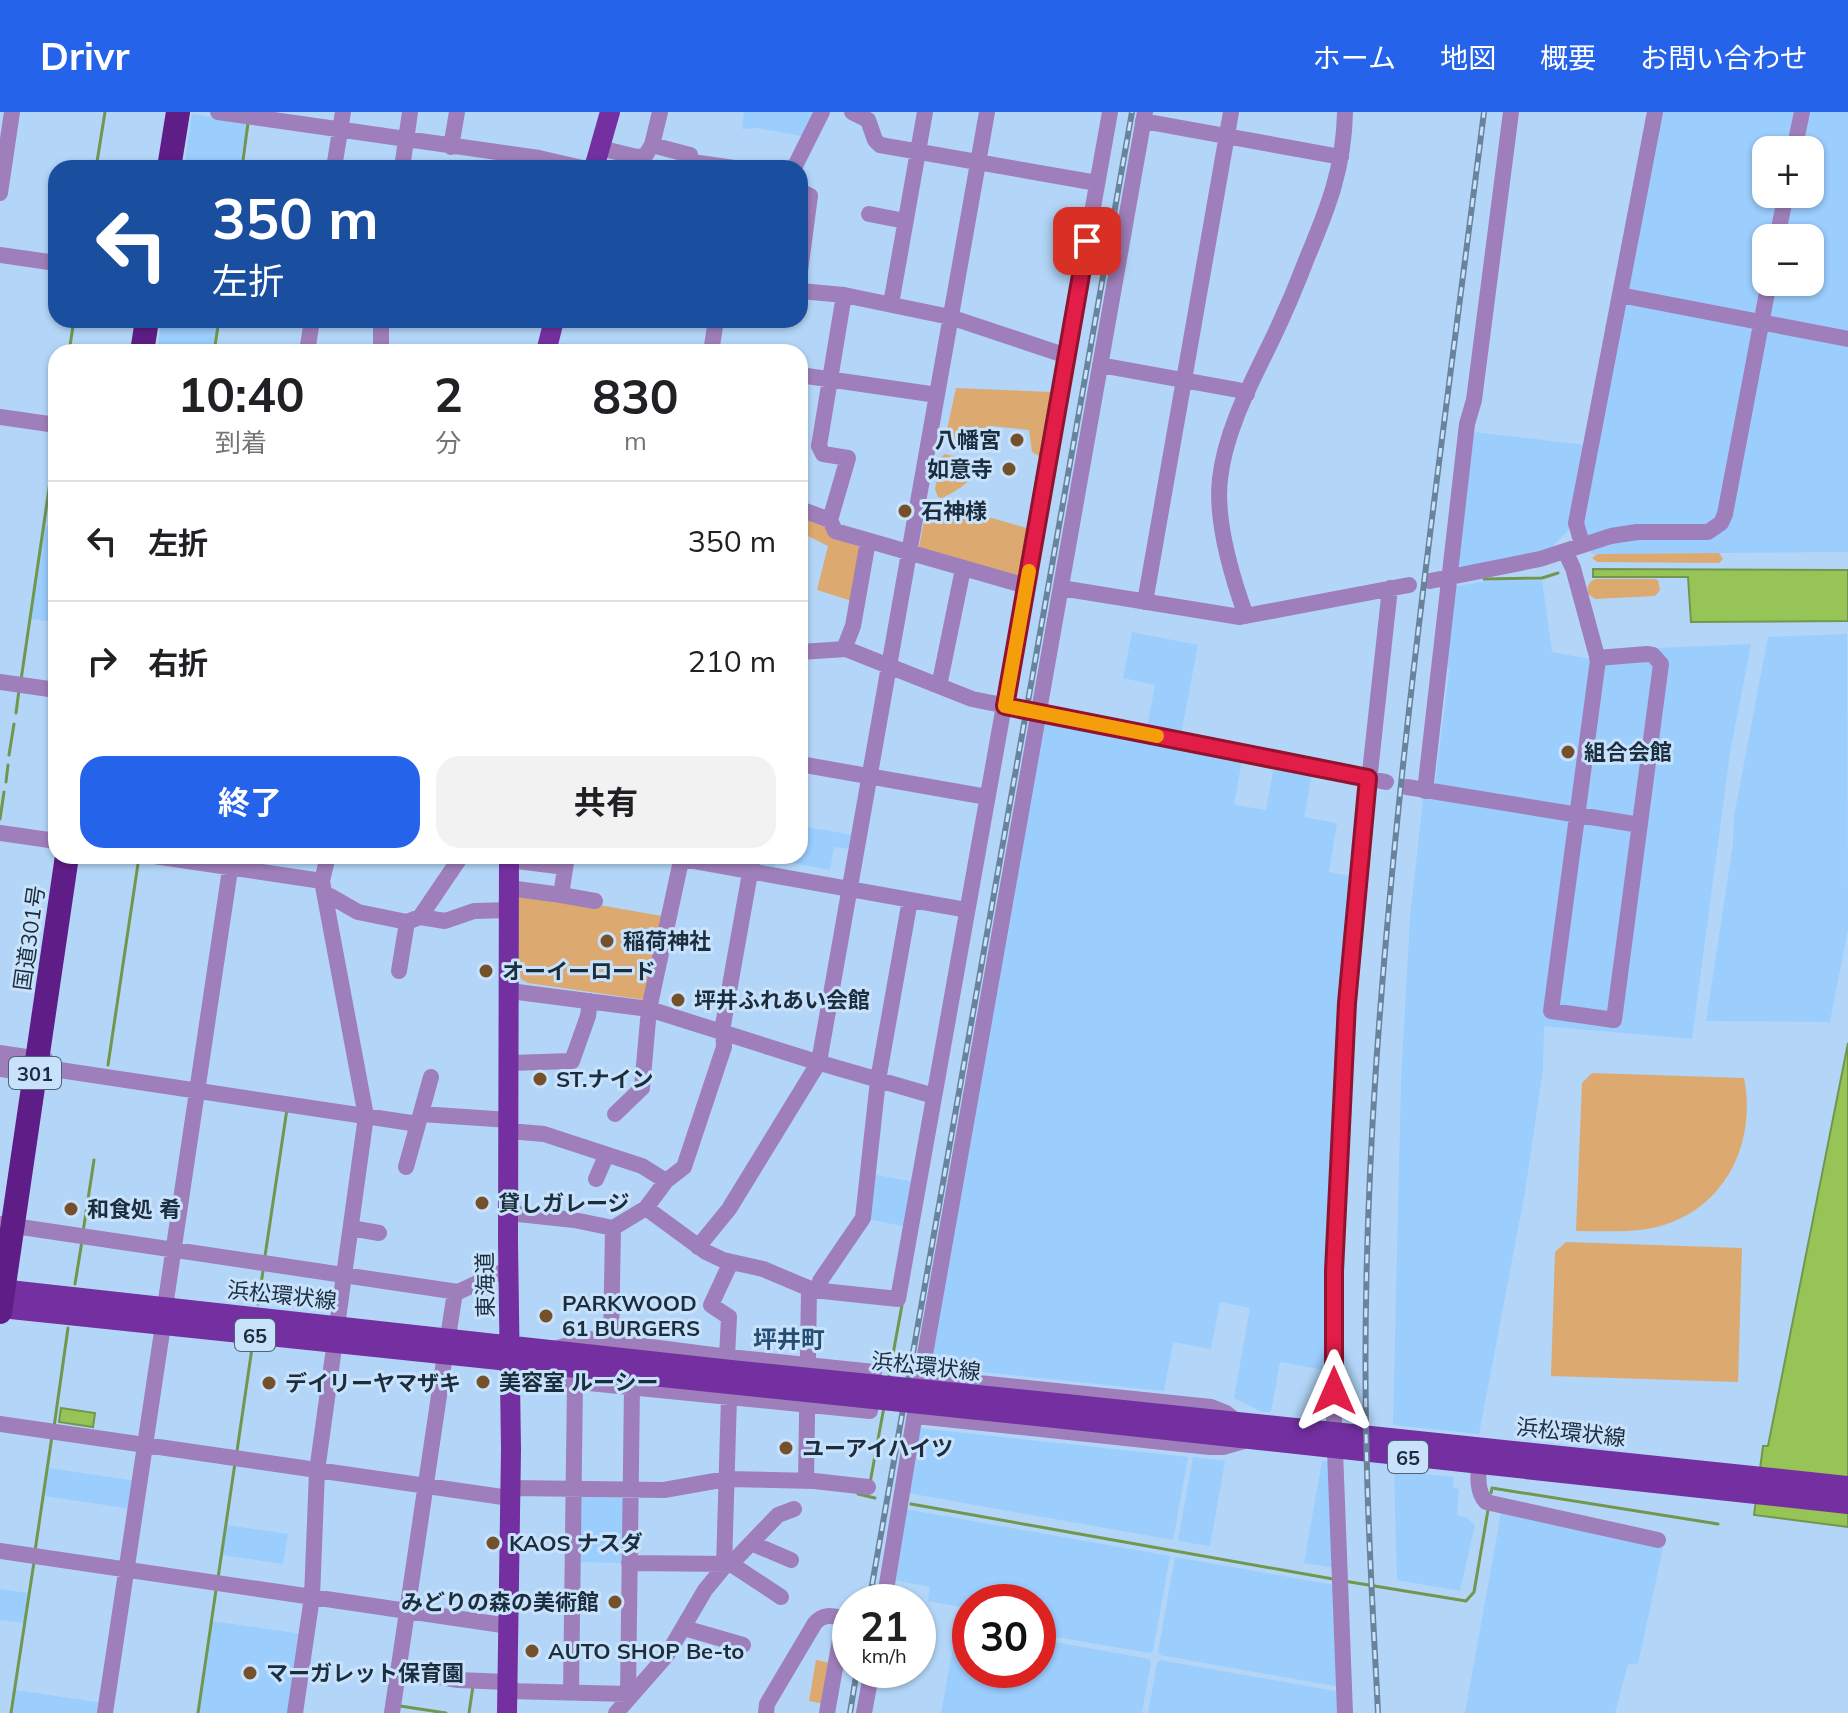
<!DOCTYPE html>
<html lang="ja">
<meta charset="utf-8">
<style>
:root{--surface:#fff;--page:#f2f2f2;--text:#202124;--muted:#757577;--line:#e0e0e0;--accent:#2563eb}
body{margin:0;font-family:Mulish,"Noto Sans JP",sans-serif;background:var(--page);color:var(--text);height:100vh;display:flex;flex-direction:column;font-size:30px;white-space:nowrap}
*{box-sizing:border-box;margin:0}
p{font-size:26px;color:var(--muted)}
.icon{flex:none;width:44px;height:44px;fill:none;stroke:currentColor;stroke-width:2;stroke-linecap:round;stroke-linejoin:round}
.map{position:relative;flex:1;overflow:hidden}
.side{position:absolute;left:48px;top:232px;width:760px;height:520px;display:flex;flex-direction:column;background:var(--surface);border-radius:24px;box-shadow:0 2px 6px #0004}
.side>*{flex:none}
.top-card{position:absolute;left:48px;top:48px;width:760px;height:168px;border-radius:24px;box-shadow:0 2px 6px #0004;background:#1a4fa0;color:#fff;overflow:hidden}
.buttons{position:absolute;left:1752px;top:24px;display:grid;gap:16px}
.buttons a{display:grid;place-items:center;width:72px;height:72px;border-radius:16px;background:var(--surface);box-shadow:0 2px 6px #0004;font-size:40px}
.speed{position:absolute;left:832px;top:1472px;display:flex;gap:16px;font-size:40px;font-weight:700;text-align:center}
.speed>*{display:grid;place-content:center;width:104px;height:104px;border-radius:50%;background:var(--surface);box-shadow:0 2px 6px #0004;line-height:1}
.speed small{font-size:20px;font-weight:400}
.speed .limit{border:12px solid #d22;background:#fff;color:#111}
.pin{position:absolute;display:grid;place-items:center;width:68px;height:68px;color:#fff;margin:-34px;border-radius:16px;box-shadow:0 4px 12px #0006}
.me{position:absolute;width:88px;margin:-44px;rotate:0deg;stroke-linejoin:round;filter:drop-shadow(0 0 6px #0008)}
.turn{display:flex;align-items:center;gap:28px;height:168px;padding:0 32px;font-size:36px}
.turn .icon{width:104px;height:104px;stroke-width:2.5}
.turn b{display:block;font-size:56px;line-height:68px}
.eta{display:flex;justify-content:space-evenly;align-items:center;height:136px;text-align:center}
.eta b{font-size:48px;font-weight:700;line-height:56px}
.primary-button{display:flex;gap:16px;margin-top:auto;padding:16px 32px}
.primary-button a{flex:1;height:92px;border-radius:24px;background:var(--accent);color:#fff;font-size:32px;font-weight:700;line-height:92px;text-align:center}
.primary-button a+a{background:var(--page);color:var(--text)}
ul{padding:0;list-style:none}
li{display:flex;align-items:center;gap:24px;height:120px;padding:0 32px;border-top:2px solid var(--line)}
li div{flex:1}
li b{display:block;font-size:30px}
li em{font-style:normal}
header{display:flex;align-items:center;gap:48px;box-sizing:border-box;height:112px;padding:0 40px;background:var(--accent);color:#fff}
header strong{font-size:38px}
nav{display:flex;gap:44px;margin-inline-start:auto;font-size:28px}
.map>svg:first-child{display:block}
.built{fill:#9bcdfd;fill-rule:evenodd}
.green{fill:#dca970}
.water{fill:#96c456;stroke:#71974e;stroke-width:2}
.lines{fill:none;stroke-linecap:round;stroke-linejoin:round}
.stream{stroke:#71974e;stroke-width:3}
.minor{stroke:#9f7fbb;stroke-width:16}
.major{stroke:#7430a1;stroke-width:20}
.highway{stroke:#5e1d87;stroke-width:24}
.rail-casing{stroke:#69839c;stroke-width:6}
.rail{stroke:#c8e2fc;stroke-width:3;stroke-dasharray:9;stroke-linecap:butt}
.major-bridge{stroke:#7430a1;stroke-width:20}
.route-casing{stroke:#92132f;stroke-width:20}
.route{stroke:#e11d48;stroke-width:14}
.slow{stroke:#f59e0b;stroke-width:14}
.poi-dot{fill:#74512a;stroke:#c8e2fc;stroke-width:3}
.labels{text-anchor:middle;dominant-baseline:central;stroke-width:6;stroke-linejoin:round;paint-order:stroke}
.shield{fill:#c8e2fc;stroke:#506376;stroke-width:2}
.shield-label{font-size:20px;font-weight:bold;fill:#1c2d3d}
.poi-label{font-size:22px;font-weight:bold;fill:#1c2d3d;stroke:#c8e2fc;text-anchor:start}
.street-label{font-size:22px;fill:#1c2d3d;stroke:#c8e2fc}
.neighbourhood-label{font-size:24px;font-weight:bold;fill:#264d72;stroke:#c8e2fc}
</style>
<header>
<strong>Drivr</strong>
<nav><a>ホーム</a><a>地図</a><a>概要</a><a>お問い合わせ</a></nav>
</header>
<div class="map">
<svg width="1848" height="1601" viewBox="0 0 1848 1601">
<rect width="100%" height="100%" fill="#b3d6f8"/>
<path class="built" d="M 744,0 L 820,0 L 807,25 L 757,16 L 742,17 Z
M 1660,0 L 1848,0 L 1848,440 L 1592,442 L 1580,417 ZM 1766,38 L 1810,38 L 1810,82 L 1766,82 ZM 1766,126 L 1810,126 L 1810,170 L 1766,170 Z
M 192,2 L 247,10 L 240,56 L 184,56 Z
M 162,208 L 218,208 L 213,240 L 157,240 Z
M 1473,320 L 1586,333 L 1570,417 L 1548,439 L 1462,457 L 1456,452 Z
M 44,414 L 56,416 L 56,510 L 31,507 Z
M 1542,468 L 1552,540 L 1590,547 L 1611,538 L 1751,532 L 1730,641 L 1692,927 L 1544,914 L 1543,957 L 1525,1080 L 1479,1322 L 1393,1313 L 1401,969 L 1410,805 L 1423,688 L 1426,686 L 1545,705 L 1435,672 L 1449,558 L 1444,548 L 1453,475 L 1485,469 Z
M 1132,520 L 1198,533 L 1181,622 L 1147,615 L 1155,573 L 1123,566 Z
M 1847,522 L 1848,817 L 1830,910 L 1706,909 L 1733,732 L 1734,704 L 1768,525 Z
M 1040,608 L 1242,648 L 1234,693 L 1266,698 L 1274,654 L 1312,662 L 1304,705 L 1337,711 L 1329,760 L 1354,765 L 1330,1259 L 1280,1250 L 1271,1300 L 1262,1300 L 1234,1286 L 1250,1196 L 1220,1190 L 1211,1237 L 1173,1230 L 1164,1279 L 925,1254 Z
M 807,715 L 853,723 L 850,737 L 834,735 L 830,758 L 776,748 L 774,758 L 758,756 L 757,744 L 800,744 L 800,722 L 806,723 Z
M 871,1062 L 916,1070 L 908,1115 L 866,1107 Z
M 919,1316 L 1188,1345 L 1173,1428 L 908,1381 Z
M 1193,1345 L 1225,1349 L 1210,1434 L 1178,1429 Z
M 1322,1349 L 1331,1350 L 1335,1456 L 1304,1451 Z
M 49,1356 L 136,1369 L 132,1397 L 44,1384 Z
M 1394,1359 L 1454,1365 L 1453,1376 L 1459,1377 L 1457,1403 L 1467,1406 L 1475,1413 L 1460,1479 L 1397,1468 Z
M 580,1385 L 626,1386 L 625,1451 L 580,1450 Z
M 905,1397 L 1170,1444 L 1153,1539 L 1150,1541 L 1038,1522 L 1038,1490 L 970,1490 L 970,1510 L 958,1507 L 960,1495 L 928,1489 L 930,1475 L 893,1468 Z
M 1501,1401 L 1663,1436 L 1638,1552 L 1628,1552 L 1615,1601 L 1465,1601 Z
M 226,1413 L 288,1422 L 283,1452 L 222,1443 Z
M 1175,1445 L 1335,1473 L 1340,1575 L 1160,1543 L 1158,1540 Z
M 0,1477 L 28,1481 L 24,1511 L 0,1508 Z
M 212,1509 L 302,1522 L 290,1601 L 199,1601 Z
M 957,1513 L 970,1515 L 970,1558 L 1038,1558 L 1038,1527 L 1149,1547 L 1151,1550 L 1142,1601 L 941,1601 Z
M 1160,1548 L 1340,1580 L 1341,1601 L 1148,1601 L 1157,1551 Z
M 16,1578 L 103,1591 L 102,1601 L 12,1601 Z"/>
<path class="green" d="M 956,276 L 1051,280 L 1053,282 L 1043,342 L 1039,344 L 1032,340 L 1029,318 L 991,314 L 984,320 L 970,339 L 963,340 L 948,335 L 945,327 Z
M 945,342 C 952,344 965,345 970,350 C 985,364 952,382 942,386 L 938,385 L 935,377 L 941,345 Z
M 928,388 L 1030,417 L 1021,466 L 921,438 L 919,435 Z
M 800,405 L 824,414 L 830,425 L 861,435 L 852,489 L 817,478 L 828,434 L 800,420 Z
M 1719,441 L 1723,447 L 1719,451 L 1597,450 L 1592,446 L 1597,442 Z
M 1596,467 L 1654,467 L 1658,468 L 1660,478 L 1655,484 L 1595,487 L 1588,482 C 1587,475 1588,469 1596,467 Z
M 524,780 L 662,804 L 646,888 L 528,871 L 521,867 L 518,860 L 519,783 Z
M 1592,961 L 1744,966 C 1757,1031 1725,1098 1657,1115 C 1631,1121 1603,1119 1576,1119 L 1582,971 Z
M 1566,1130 L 1742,1136 L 1738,1270 L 1551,1264 L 1555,1140 Z
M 816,1548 L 831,1551 L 824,1592 L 809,1589 Z"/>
<path class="water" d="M 1593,457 L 1848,458 L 1848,509 L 1691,510 L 1688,465 L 1593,465 Z
M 1848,931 L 1848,1415 L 1754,1403 L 1763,1334 L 1768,1334 Z
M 61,1296 L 95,1301 L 93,1315 L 59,1310 Z"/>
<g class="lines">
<path class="stream" d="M 96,56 L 105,0
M 242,56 L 248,11
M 69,240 L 74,208
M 214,240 L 219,208
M 1484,467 L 1542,466 L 1558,461
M 21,568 L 56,329
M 16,601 L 19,578
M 9,643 L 14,612
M 6,670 L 8,653
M 0,707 L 4,680
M 108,953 L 139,745
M 83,1120 L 94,1048
M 265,1144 L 287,997
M 75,1172 L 82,1129
M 258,1192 L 263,1159
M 889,1264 L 902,1193
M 54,1315 L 68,1216
M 237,1339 L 252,1236
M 870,1371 L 884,1295
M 1491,1381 L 1492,1376 L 1718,1412
M 858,1382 L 875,1386
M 911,1392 L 1333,1467
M 35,1439 L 52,1324
M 218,1466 L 235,1351
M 1344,1469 L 1466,1489 L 1474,1480 L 1488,1398
M 400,1594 L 446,1601
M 11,1601 L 34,1450
M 198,1601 L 216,1478
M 469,1601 L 473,1574"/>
<path class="minor" d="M 218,0 L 539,46 L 582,56
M 852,0 L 868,8 L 875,28 L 880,33 L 1097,71
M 1143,9 L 1341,45
M 652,33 L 690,43 L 691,56
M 451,35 L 457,0
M 600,36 L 637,45 L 645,44 L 652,33 L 660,0
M 1794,38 L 1802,0
M 692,50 L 734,56
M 334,56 L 343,0
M 402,56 L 410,0
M 794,56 L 822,0
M 800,79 L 810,84 L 800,159
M 0,81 L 12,0
M 869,102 L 905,109
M 1777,126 L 1786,82
M 0,143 L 56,151
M 800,179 L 844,183 L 950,205 L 1067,244
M 844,183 L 819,334 L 823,342 L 848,346 L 830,408 L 835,419 L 1026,474
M 1620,183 L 1848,227
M 891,192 L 925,0
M 441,208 L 445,208
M 307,240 L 312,208
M 381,240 L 381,208
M 711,240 L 716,208
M 1100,253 L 1238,278 L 1247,282
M 800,263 L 937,283
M 0,305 L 56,313
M 800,397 L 830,408
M 1582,432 L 1576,411 L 1655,0
M 1565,439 L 1573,456 L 1598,548 L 1551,899 L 1614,908 L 1661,552 L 1653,543 L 1647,542 L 1597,546
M 1430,469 L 1540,447 L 1611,424 L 1637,420 L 1708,420 L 1721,411 L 1725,402 L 1769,170
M 1061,476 L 1240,505 L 1409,473
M 1145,490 L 1231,0
M 1246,504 C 1232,465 1215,409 1220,367 C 1225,320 1250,273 1271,230 C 1284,203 1296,175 1307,146 C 1328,96 1344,56 1345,0
M 844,537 L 853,514 L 868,429
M 800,540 L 846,537 L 972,587 L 1386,670
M 0,570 L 56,578
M 939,574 L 963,457
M 800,652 L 987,685
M 1407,675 L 1640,713
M 1425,679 L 1467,312 L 1474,288 L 1511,0
M 0,721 L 56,729
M 154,744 L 322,769
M 682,747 L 967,798
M 509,748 L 565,755
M 509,776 L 561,783 L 567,744
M 561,783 L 595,789
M 325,785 L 330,784 L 358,800 L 407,810 L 420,805 L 445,809 L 474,799 L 510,798
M 420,805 L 458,749
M 399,859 L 407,810
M 510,879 L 649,897 L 810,948 L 934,984
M 0,941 L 46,948
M 510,951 L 572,949 L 588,904 L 590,889
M 0,957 L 45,964
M 53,957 L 418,1012
M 421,1002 L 509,1008
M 615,1002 L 642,976 L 649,897 L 682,744
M 509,1019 L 544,1022 L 642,1054 L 666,1069
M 406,1055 L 431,965
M 596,1067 L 606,1044
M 646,1096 L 706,1140 L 723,1148 L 763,1157 L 813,1178 L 898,1187 L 1110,0
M 508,1101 L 574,1108 L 613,1116 L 646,1096 L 666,1069 L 684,1055 L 724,935 L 723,913 L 753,744
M 0,1112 L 458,1180 L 499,1161 L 508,1161
M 351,1116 L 379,1121
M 698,1135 L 729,1097 L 819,950 L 987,0
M 818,1179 L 820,1169 L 863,1106 L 878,968 L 910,788
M 165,1195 L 232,744
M 448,1225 L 455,1180
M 611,1230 L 613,1116
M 727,1245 L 729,1205 L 711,1193 L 731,1150
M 551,1255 L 569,1269 L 870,1299 L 874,1260 L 729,1245 L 588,1227 L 555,1237
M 921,1265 L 1211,1295 L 1226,1301 L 1237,1310
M 916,1304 L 1210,1335 L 1223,1335 L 1244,1329
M 0,1312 L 510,1386
M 1334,1319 L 1334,1159 L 1348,863 L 1390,476
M 1335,1338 L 1345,1601
M 1479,1353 C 1478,1365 1477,1380 1486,1390 L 1658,1428
M 806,1369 L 809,1177
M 511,1376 L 664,1378 L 726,1367 L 814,1369 L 868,1375
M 751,1431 L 778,1403 L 794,1397
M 0,1439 L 509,1514
M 629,1451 L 731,1452 L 781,1485
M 731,1452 L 751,1431 L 791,1448
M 884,1490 L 921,1265 L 1145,0
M 684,1516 L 743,1533
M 398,1558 L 458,1568 L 508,1570
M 508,1579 L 628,1582 L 632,1275
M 571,1581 L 575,1269
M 105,1601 L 163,1213
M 295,1601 L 312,1485 L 317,1359 L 366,1004 L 322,769 L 328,744
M 392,1601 L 445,1243
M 616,1601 L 667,1543 L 705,1478 L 724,1455 L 729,1285
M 766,1601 L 767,1592 L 815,1511 C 824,1501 833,1504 844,1506 L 827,1601
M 864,1601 L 872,1558"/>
<path class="major" d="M 594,56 L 610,0
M 546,240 L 554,208
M 0,1177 L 731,1258
M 0,1196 L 729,1272
M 1066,1292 L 1848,1374
M 1065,1307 L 1848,1392
M 507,1601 L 511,1337 L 508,1130 L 509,744"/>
<path class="highway" d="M 169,56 L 178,0
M 142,240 L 147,208
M 0,1200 L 67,744"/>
<defs>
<path id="rail" d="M 869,1490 L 1132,0
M 850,1601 L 857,1558
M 1378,1601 C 1374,1520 1369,1440 1367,1359 C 1363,1225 1367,1089 1376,955 C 1398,635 1444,318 1484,0"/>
</defs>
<use href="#rail" class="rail-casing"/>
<use href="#rail" class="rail"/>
<path class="major-bridge" d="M 731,1258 L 1066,1292
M 729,1272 L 1065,1307"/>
</g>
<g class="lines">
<defs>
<path id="route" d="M 1087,129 L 1005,594 L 1368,666 L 1347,891 L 1334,1159 L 1334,1279"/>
</defs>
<use href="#route" class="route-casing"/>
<use href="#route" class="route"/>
<path class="slow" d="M 1029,459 L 1005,594 L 1157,624"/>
</g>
<g class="poi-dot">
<circle cx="1017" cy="328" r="8"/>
<circle cx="1009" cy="357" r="8"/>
<circle cx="905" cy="399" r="8"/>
<circle cx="1568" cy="640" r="8"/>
<circle cx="607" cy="829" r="8"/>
<circle cx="486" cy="859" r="8"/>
<circle cx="678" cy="888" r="8"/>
<circle cx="540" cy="967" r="8"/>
<circle cx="482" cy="1091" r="8"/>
<circle cx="71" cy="1097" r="8"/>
<circle cx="546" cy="1204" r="8"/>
<circle cx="483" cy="1270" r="8"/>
<circle cx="269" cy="1271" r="8"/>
<circle cx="786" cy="1336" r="8"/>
<circle cx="493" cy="1431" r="8"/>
<circle cx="615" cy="1490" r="8"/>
<circle cx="532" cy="1539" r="8"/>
<circle cx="250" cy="1561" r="8"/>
</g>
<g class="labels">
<g class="shield">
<rect x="9" y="945" width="52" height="32" rx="6"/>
<rect x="235" y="1207" width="40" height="32" rx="6"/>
<rect x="1388" y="1329" width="40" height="32" rx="6"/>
</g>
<g class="shield-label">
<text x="35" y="961">301</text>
<text x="255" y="1223">65</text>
<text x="1408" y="1345">65</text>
</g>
<g class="poi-label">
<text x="1001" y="328" text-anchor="end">八幡宮</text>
<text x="993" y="357" text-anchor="end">如意寺</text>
<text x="921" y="399">石神様</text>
<text x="1584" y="640">組合会館</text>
<text x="623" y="829">稲荷神社</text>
<text x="502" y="859">オーイーロード</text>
<text x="694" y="888">坪井ふれあい会館</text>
<text x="556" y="967">ST.ナイン</text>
<text x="498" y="1091">貸しガレージ</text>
<text x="87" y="1097">和食処 肴</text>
<text x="562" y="1191">PARKWOOD<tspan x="562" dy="25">61 BURGERS</tspan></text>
<text x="499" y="1270">美容室 ルーシー</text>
<text x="285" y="1271">デイリーヤマザキ</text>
<text x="802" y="1336">ユーアイハイツ</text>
<text x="509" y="1431">KAOS ナスダ</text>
<text x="599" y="1490" text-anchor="end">みどりの森の美術館</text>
<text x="548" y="1539">AUTO SHOP Be-to</text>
<text x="266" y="1561">マーガレット保育園</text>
</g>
<g class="street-label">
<text transform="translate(29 826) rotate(-82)">国道301号</text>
<text transform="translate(485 1173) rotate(-91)">東海道</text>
<text transform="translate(282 1183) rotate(6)">浜松環状線</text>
<text transform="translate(926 1254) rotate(6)">浜松環状線</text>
<text transform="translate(1571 1320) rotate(6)">浜松環状線</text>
</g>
<g class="neighbourhood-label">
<text x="789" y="1227">坪井町</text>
</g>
</g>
</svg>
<div class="buttons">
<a>+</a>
<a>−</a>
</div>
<div class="speed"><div>21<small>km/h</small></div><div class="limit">30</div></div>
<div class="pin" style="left:1087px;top:129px;background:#d93025"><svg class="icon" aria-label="arrive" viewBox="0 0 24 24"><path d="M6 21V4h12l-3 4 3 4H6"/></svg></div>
<svg class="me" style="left:1334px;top:1279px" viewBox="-20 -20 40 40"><path d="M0-17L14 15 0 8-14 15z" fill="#e11d48" stroke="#fff" stroke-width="4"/></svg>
<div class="top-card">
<div class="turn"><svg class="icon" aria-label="left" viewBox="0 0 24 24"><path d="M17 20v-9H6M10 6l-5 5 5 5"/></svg><div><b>350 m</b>左折</div></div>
</div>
<section class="side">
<div class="eta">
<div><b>10:40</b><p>到着</p></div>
<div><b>2</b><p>分</p></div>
<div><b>830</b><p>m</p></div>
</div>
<ul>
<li><svg class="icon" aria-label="left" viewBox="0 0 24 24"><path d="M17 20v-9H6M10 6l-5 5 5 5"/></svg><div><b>左折</b></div><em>350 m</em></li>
<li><svg class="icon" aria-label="right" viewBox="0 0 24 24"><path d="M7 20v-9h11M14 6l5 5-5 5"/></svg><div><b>右折</b></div><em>210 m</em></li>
</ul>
<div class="primary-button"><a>終了</a><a>共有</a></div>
</section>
</div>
